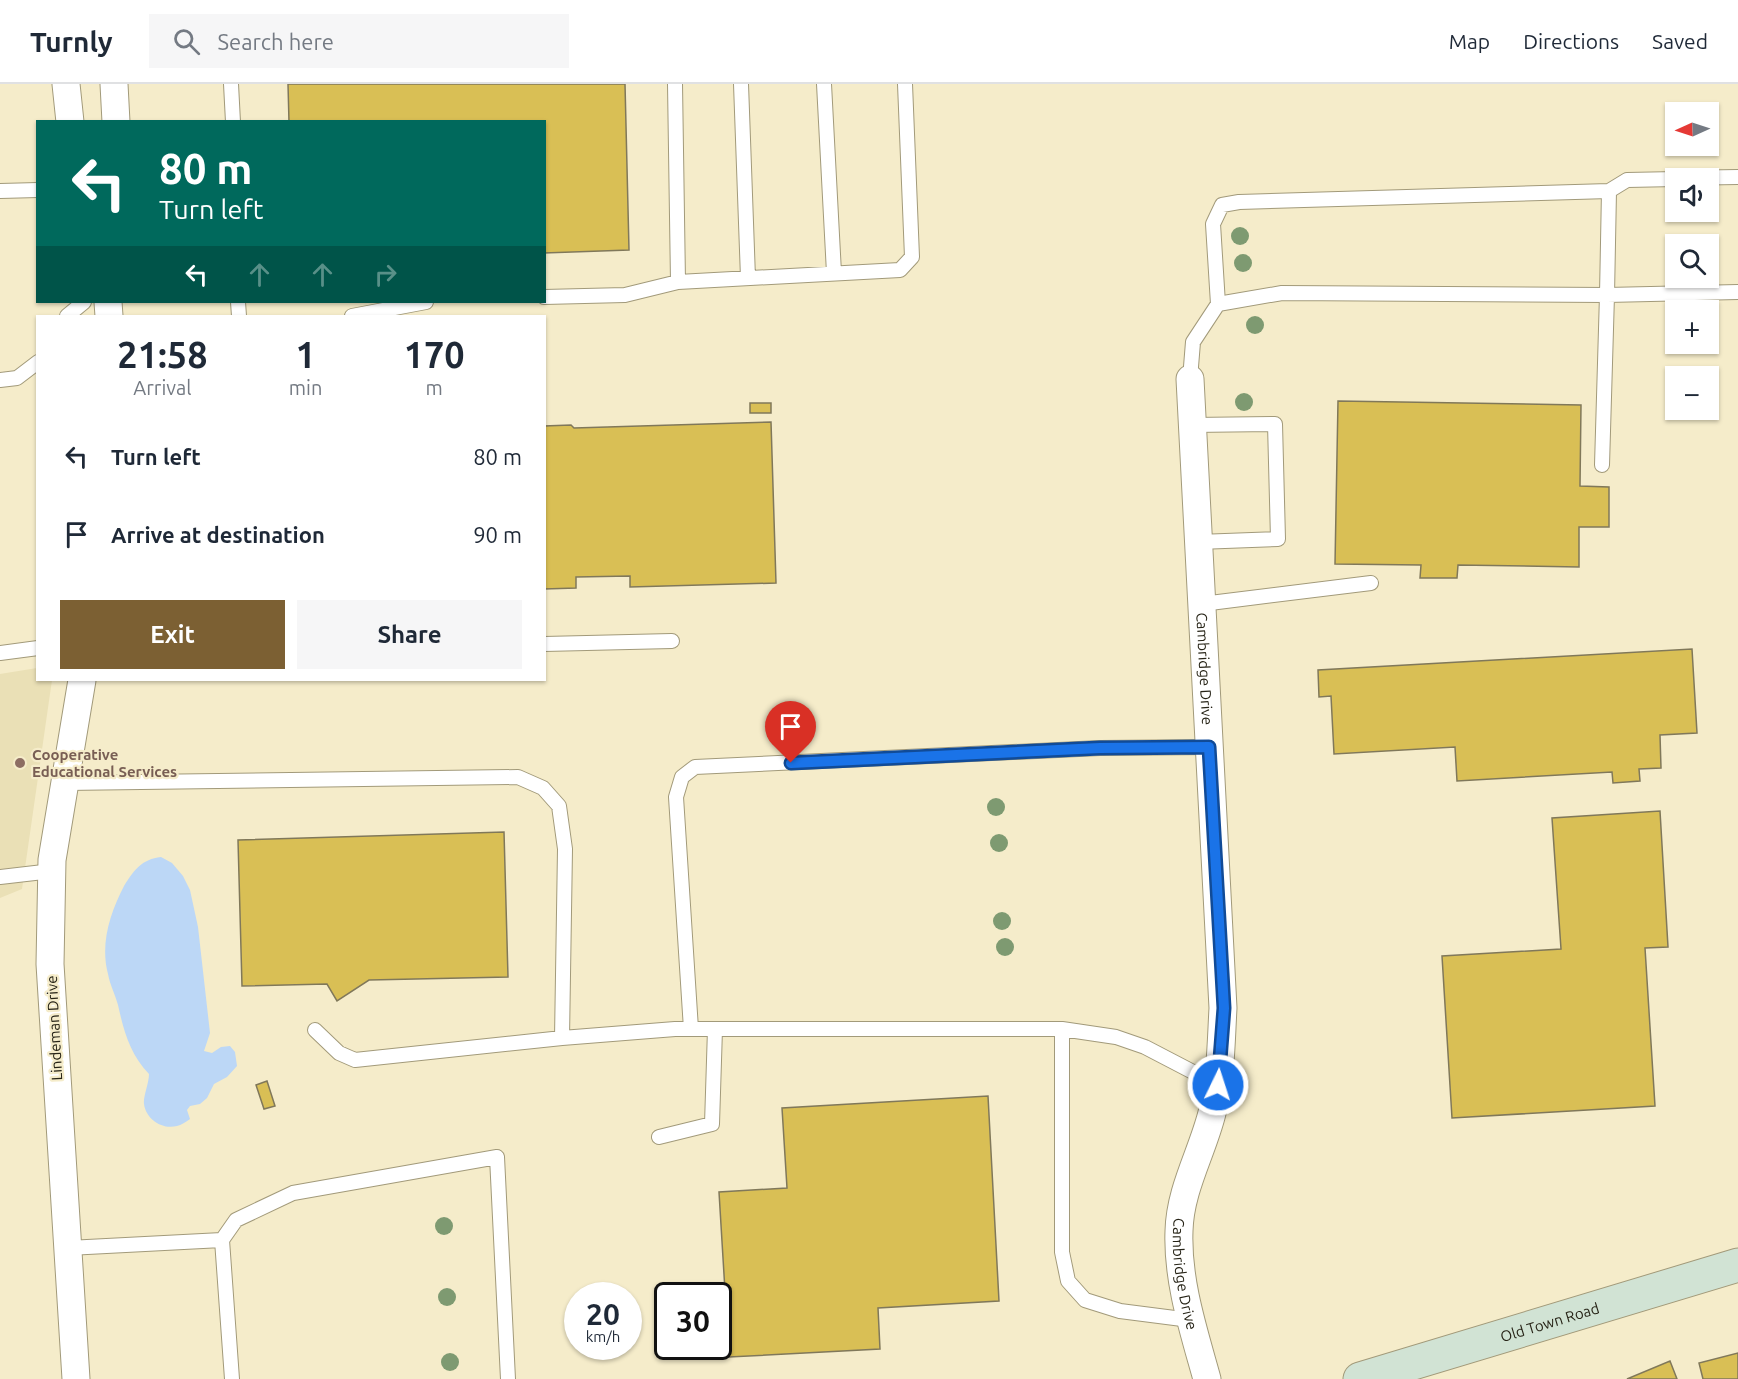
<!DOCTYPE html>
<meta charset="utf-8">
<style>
:root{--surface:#fff;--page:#f6f6f7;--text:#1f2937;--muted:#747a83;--line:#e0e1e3;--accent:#7c6033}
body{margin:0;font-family:Ubuntu,sans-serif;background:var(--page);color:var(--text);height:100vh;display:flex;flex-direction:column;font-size:22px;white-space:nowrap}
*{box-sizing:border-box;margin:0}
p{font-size:20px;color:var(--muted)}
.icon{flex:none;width:33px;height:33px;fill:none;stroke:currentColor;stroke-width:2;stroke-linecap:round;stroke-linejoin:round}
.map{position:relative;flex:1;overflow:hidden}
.details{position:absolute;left:36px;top:231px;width:510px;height:366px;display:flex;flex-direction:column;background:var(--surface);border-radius:0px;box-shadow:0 2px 4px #0004}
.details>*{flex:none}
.hud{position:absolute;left:36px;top:36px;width:510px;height:183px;border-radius:0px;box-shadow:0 2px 4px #0004;background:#00695c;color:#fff;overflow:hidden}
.needle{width:39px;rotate:267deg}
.controls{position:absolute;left:1665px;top:18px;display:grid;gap:12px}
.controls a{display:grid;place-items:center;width:54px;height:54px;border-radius:0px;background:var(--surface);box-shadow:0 2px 4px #0004;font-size:30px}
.speed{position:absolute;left:564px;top:1198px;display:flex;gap:12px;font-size:30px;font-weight:700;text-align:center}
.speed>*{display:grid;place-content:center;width:78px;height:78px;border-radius:50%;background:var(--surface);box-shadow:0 2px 4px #0004;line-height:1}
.speed small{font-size:15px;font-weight:400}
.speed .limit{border:3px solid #111;border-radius:9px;background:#fff;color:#111}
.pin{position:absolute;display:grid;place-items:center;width:51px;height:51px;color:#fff;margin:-62px -26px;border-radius:50% 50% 50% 0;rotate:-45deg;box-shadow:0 0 6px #0007}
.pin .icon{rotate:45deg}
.me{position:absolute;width:66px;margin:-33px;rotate:4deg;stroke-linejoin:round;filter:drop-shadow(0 0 4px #0008)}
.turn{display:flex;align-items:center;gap:21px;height:126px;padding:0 24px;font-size:27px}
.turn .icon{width:78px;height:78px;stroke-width:2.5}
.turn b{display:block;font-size:42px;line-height:51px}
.lanes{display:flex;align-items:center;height:57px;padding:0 24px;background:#0003;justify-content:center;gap:30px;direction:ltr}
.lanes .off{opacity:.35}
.eta{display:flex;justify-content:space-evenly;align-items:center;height:102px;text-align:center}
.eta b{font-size:36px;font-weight:600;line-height:42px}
.primary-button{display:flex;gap:12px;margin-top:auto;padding:12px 24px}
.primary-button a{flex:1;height:69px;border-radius:0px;background:var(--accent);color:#fff;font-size:24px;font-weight:600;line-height:69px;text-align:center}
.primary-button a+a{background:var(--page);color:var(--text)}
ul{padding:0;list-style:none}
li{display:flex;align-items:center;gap:18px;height:78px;padding:0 24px}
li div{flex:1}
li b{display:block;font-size:22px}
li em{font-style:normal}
header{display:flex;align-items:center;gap:36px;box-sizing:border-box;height:84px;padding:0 30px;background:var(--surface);border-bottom:2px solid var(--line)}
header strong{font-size:28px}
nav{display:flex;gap:33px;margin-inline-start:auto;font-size:21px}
.search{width:420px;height:54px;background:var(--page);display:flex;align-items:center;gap:15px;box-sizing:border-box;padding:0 21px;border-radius:0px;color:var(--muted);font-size:22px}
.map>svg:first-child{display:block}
.built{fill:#eae0b6}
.water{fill:#bcd7f6}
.building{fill:#d9bf55;stroke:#80785a;stroke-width:1.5}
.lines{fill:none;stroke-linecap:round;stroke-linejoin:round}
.lane-casing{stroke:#a29a7a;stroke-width:16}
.street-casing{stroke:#a29a7a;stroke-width:29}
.secondary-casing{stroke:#a29a7a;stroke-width:35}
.lane{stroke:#fff;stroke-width:14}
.street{stroke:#fff;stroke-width:27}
.secondary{stroke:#d1e3d4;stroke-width:33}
.tree{fill:#7e9a71}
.route-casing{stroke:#114b97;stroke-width:15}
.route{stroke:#1a73e8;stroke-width:10}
.education-dot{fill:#8d6e63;stroke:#f5ecca;stroke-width:2}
.labels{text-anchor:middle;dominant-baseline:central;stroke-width:4.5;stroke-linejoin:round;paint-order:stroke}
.street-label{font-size:15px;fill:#262316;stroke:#f5ecca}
.education-label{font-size:15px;font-weight:bold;fill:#785e54;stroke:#f5ecca;text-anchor:start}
</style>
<header>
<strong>Turnly</strong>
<div class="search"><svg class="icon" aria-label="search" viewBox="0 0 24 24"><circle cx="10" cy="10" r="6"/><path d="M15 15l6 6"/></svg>Search here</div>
<nav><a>Map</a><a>Directions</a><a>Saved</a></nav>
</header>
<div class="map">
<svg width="1738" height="1295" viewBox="0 0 1738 1295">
<rect width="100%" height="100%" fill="#f5ecca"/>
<path class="built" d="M 37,584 L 38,596 L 52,596 L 22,805 L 0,814 L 0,590 Z"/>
<path class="water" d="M 161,773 L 172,779 L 183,792 L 190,806 L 198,843 L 210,949 L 204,967 L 212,969 L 221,963 L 230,962 L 235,968 L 237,982 L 227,993 L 214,1000 L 207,1014 L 200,1020 L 190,1022 L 187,1026 L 190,1035 C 186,1038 181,1041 177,1042 C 162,1046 146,1035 144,1020 C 143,1013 149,999 149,990 C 130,970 124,948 118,921 C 115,910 110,901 108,890 C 100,860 110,829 124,802 C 134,786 142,775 161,773 Z"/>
<path class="building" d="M 288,0 L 625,0 L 629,166 L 544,169 L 544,38 L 289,38 Z
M 1338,317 L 1581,321 L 1580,402 L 1609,403 L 1609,443 L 1579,443 L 1579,483 L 1458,481 L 1457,494 L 1420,494 L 1421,481 L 1335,480 Z
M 750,319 L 771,319 L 771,329 L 750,329 Z
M 771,338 L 776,499 L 630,503 L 630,492 L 576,493 L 576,504 L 544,505 L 544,342 L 571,341 L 574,344 Z
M 1692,565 L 1697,649 L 1660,651 L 1661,684 L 1639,685 L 1640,697 L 1613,699 L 1612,688 L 1457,697 L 1455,663 L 1334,670 L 1331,612 L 1319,613 L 1318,586 Z
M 1660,727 L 1668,863 L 1645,864 L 1655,1022 L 1452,1034 L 1442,872 L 1561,865 L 1552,734 Z
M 504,748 L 508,893 L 369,896 L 337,917 L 327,900 L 242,902 L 238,756 Z
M 267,997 L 275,1022 L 264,1025 L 256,1001 Z
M 988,1012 L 999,1217 L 878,1224 L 880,1265 L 729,1273 L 719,1108 L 787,1104 L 782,1024 Z
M 1738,1269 L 1738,1295 L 1703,1295 L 1699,1279 Z
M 1670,1277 L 1677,1295 L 1627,1295 Z"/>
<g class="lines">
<defs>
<path id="lane" d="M 231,0 L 233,38
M 675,0 L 678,198
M 741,0 L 748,194
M 824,0 L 834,189
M 1676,94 L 1738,93
M 0,107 L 38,106
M 1609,107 L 1627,96 L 1676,95
M 544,213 L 625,211 L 678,198 L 900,186 L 912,173 L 905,0
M 238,218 L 239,232
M 67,232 L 84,218
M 352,232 L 426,218
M 1190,295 L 1193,258 L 1218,220 L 1282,209 L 1607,211 L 1609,107 L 1239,118 L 1222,121 L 1213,140 L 1218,220
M 0,296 L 17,294 L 38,278
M 1192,341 L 1275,340 L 1278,455 L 1198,458
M 1602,381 L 1607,211 L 1738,208
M 1202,520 L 1371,499
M 544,560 L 672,557
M 0,569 L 38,564
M 65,699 L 518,693 L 543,704 L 559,722 L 565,765 L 562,954
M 0,793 L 52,787
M 691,945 L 676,713 L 682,693 L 695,683 L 1100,664 L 1209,663
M 1062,945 L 1062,1168 L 1068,1197 L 1085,1216 L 1120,1227 L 1190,1236
M 315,946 L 339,969 L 355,976 L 562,954 L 675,945 L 1062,945 L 1116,953 L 1145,963 L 1218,1001
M 659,1053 L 712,1040 L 715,945
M 68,1164 L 222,1156
M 232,1295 L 222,1156 L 236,1136 L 293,1109 L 497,1073 L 508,1295"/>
<g id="street">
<path d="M 66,0 L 70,38"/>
<path d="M 114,0 L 116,38"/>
<path d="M 108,218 L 109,232"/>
<path id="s1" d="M 1190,295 L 1223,924 C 1221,959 1221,995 1212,1029 C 1202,1069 1180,1105 1179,1147 C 1177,1197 1194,1248 1207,1295"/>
<path d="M 76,1295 L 50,880 L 52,776 L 82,596"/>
</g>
<g id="secondary">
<path id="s2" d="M 1360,1295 L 1738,1181"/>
</g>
</defs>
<use href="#lane" class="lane-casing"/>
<use href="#street" class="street-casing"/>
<use href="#secondary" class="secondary-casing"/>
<use href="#lane" class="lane"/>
<use href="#street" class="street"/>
<use href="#secondary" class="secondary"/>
</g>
<g class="tree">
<circle cx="1240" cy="152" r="9"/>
<circle cx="1243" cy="179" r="9"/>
<circle cx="1255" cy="241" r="9"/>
<circle cx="1244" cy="318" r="9"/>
<circle cx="996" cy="723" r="9"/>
<circle cx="999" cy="759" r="9"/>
<circle cx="1002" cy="837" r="9"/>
<circle cx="1005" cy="863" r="9"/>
<circle cx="444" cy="1142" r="9"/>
<circle cx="447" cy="1213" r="9"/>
<circle cx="450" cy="1278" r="9"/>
</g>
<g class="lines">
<defs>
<path id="route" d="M 791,679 L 1100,664 L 1209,663 L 1224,924 L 1218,1001"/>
</defs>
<use href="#route" class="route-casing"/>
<use href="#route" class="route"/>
</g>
<circle class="education-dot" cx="20" cy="679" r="6"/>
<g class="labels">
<g class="street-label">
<text stroke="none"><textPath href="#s1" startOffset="290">Cambridge Drive</textPath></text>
<text transform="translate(54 944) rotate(-93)">Lindeman Drive</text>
<text stroke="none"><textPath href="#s1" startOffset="902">Cambridge Drive</textPath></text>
<text stroke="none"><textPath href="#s2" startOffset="198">Old Town Road</textPath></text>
</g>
<g class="education-label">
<text x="32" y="670">Cooperative<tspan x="32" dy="17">Educational Services</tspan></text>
</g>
</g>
</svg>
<div class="controls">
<a><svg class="needle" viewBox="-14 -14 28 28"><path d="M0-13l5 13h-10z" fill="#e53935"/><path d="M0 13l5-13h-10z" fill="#747a83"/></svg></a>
<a><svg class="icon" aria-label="sound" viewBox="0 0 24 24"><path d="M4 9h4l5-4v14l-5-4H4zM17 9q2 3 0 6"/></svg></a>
<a><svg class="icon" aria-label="search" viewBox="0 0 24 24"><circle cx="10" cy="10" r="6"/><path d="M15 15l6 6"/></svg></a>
<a>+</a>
<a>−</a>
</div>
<div class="speed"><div>20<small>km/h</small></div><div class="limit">30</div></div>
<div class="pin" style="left:791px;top:679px;background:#d93025"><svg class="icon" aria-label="arrive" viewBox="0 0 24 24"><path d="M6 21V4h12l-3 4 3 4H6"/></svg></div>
<svg class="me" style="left:1218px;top:1001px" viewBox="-20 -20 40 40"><circle r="17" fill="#1a73e8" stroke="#fff" stroke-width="3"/><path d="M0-11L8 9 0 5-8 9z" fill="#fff"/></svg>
<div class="hud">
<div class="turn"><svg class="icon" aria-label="left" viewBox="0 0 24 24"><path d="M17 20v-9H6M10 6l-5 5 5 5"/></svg><div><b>80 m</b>Turn left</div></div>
<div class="lanes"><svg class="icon" aria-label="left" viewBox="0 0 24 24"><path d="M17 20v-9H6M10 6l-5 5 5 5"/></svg><svg class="icon off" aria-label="ahead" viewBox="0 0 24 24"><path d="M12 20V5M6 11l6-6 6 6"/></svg><svg class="icon off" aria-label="ahead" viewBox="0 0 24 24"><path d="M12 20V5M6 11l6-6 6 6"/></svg><svg class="icon off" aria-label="right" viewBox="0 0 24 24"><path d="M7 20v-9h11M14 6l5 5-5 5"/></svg></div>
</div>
<section class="details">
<div class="eta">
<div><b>21:58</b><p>Arrival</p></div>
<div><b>1</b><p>min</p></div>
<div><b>170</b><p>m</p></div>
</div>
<ul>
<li><svg class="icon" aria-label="left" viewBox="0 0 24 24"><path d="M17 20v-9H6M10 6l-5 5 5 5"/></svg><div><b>Turn left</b></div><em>80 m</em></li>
<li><svg class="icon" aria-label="arrive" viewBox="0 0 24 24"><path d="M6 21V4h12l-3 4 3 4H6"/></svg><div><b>Arrive at destination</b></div><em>90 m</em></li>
</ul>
<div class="primary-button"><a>Exit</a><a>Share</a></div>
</section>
</div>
